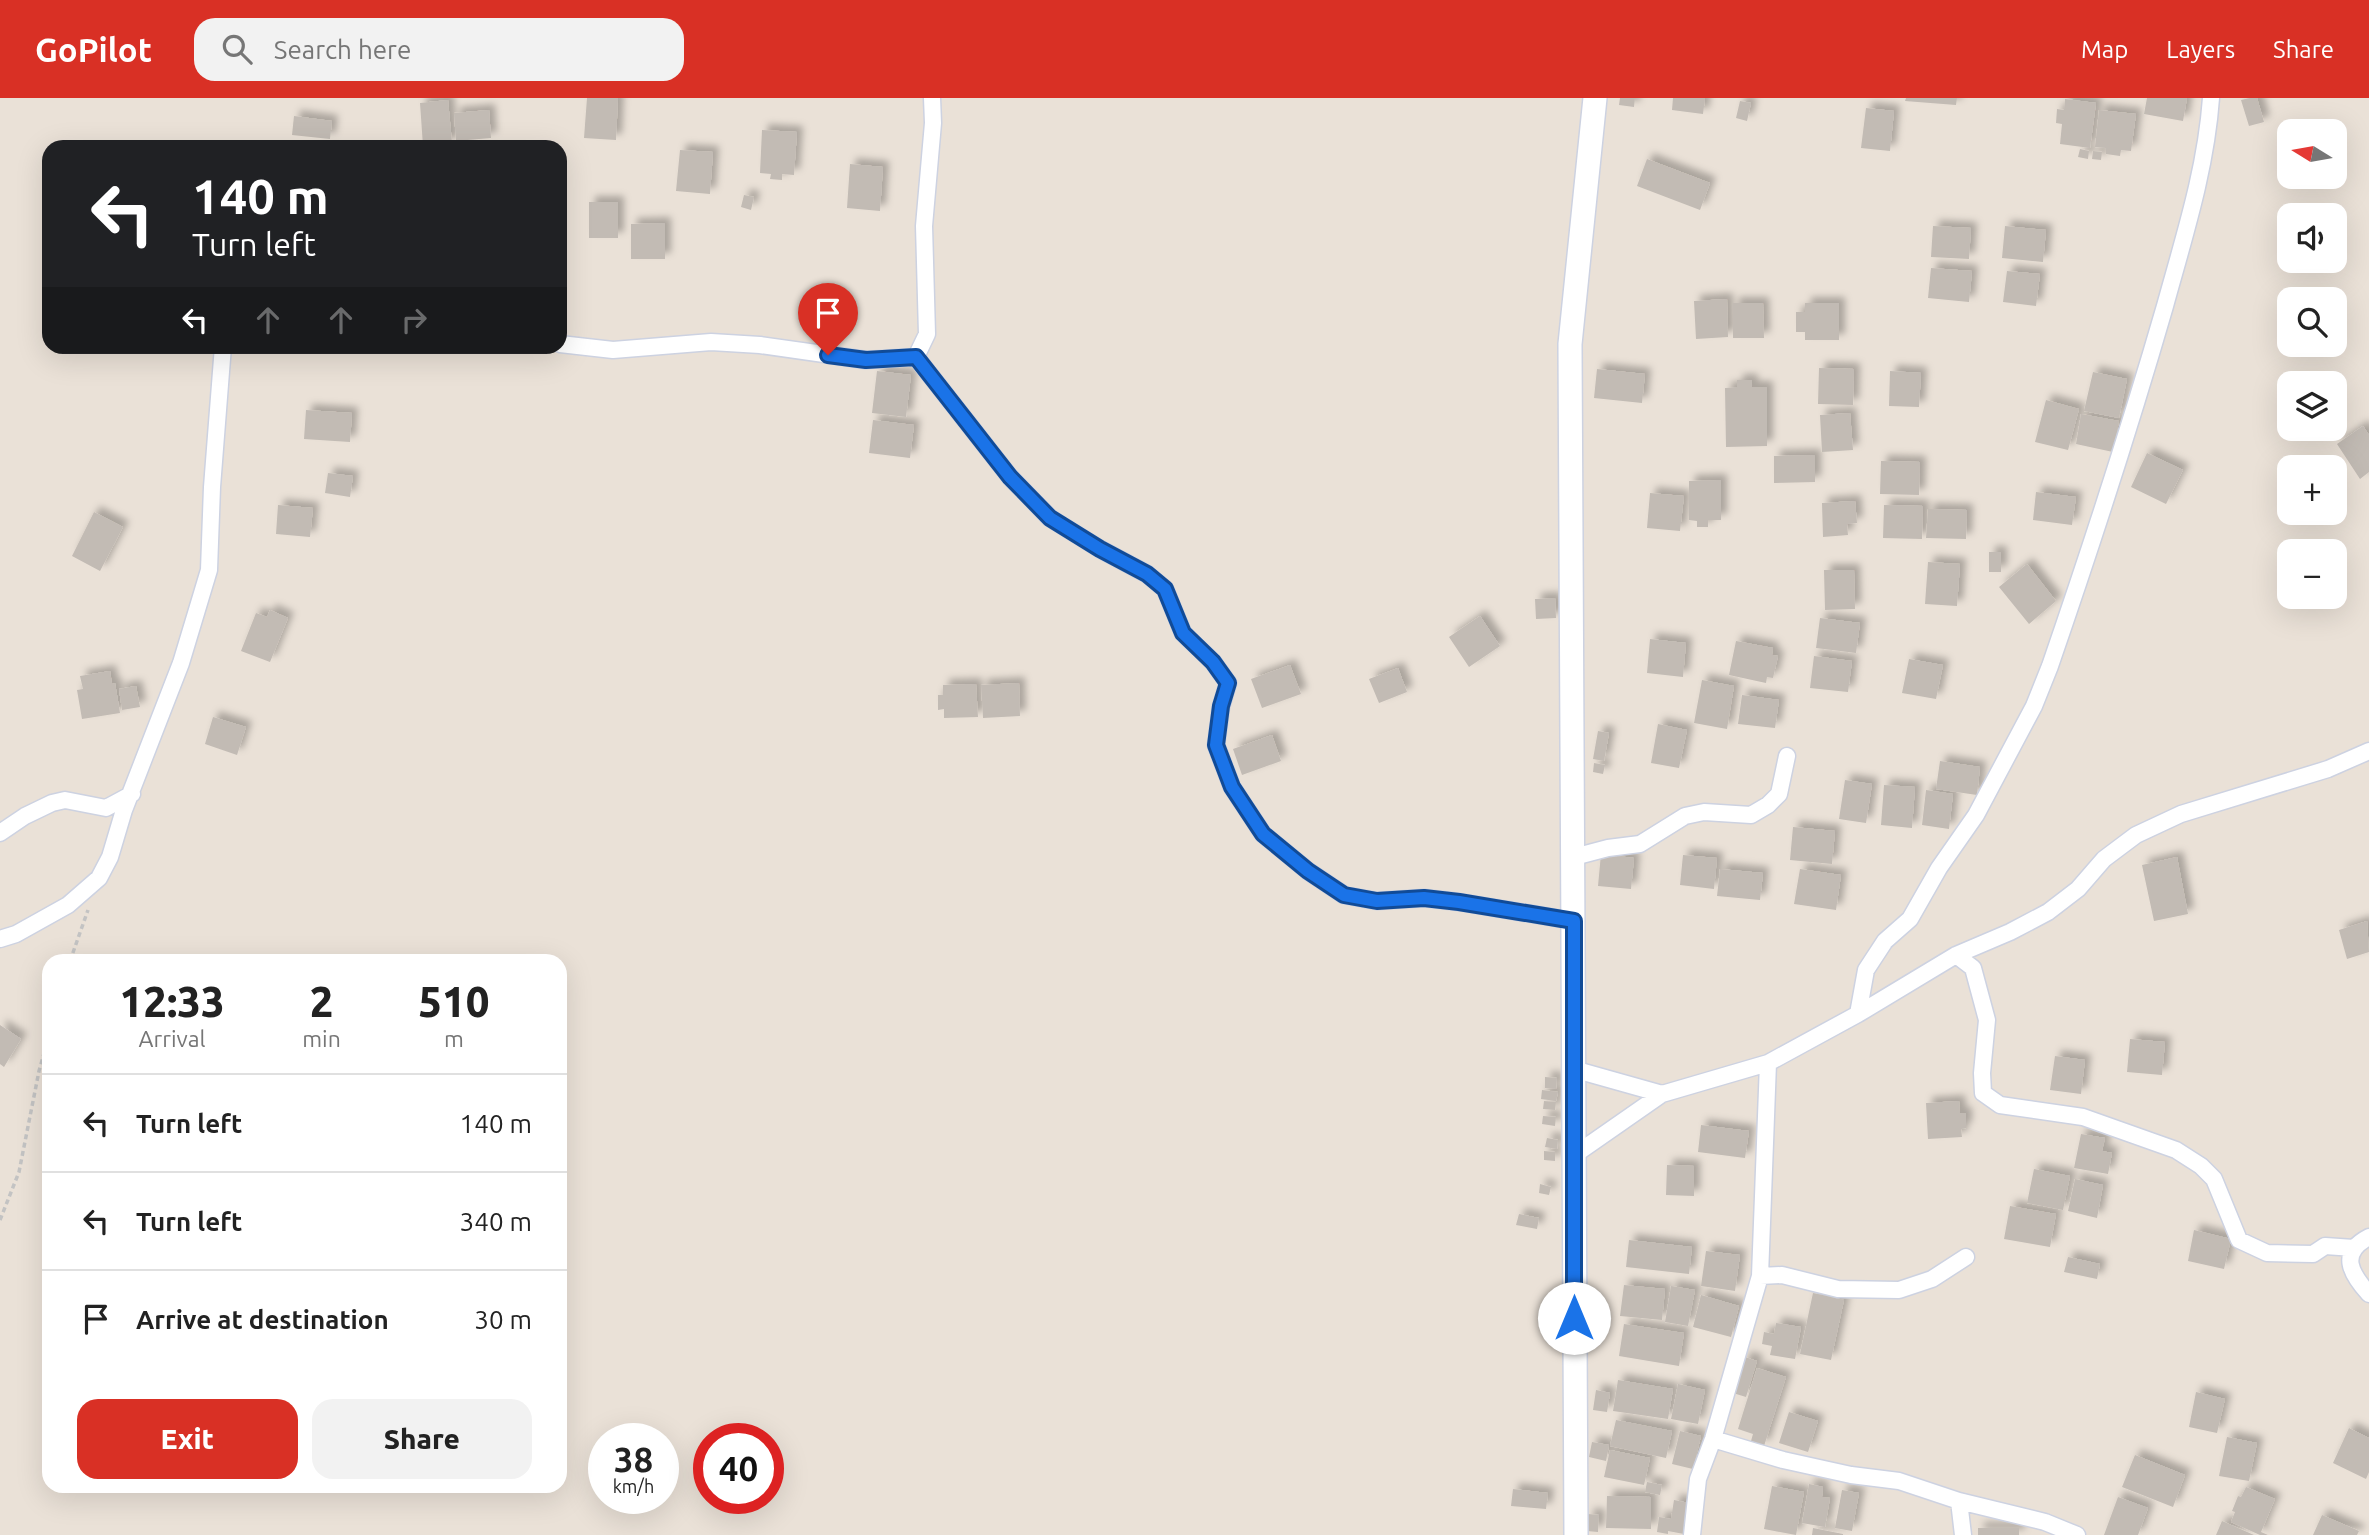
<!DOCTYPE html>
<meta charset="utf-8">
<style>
:root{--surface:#fff;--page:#f2f2f2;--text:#222;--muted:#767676;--line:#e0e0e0;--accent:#d93025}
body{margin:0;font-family:Ubuntu,sans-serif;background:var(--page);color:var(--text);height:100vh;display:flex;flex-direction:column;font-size:26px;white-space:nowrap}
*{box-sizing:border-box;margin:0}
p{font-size:23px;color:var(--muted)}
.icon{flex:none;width:38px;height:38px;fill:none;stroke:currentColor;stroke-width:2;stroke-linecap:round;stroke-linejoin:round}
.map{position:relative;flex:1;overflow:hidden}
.sheet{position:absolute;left:42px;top:856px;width:525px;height:539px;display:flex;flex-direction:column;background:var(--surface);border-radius:21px;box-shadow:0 7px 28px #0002}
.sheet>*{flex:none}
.hud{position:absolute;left:42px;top:42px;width:525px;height:214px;border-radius:21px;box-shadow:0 7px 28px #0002;background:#202124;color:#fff;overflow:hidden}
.needle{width:46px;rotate:281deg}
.tools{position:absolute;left:2277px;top:21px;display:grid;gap:14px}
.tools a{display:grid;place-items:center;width:70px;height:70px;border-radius:14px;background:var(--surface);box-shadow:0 7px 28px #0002;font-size:35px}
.speed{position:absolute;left:588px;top:1325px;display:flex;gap:14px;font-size:35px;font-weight:700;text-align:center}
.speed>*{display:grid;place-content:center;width:91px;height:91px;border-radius:50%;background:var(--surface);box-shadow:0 7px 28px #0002;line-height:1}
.speed small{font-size:18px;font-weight:400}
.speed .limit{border:10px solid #d22;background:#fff;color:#111}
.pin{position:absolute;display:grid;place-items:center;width:60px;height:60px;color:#fff;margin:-72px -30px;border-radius:50% 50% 50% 0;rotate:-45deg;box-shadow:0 0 7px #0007}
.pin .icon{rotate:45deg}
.me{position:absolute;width:77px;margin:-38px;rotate:0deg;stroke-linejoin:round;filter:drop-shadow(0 0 5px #0008)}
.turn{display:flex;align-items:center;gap:24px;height:147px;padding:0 35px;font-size:32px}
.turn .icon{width:91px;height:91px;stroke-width:2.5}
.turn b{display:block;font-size:49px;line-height:60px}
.lanes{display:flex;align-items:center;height:66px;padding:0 35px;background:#0003;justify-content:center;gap:35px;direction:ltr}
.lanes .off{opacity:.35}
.eta{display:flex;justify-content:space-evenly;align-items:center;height:119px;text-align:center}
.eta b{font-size:42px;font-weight:800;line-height:49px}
.action{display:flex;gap:14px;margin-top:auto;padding:14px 35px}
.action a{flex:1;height:80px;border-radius:21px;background:var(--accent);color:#fff;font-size:28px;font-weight:800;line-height:80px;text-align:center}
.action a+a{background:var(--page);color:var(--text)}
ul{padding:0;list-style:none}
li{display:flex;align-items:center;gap:21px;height:98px;padding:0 35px;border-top:2px solid var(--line)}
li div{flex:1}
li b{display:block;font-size:26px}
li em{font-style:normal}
header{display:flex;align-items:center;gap:42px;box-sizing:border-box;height:98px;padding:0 35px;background:var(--accent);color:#fff}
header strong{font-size:33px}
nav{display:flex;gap:38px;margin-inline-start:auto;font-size:24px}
.search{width:490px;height:63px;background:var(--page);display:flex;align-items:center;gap:18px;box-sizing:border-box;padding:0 24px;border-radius:21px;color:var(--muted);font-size:26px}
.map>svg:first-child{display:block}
.building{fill:#c2bbb4;filter:url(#shadow)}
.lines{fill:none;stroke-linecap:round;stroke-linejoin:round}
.street-casing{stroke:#cdd2e1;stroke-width:19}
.secondary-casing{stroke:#cdd2e1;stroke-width:26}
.path{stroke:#c3c3c3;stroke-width:3.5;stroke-dasharray:5 3.5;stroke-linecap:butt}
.street{stroke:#fff;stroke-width:16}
.secondary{stroke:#fff;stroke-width:23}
.route-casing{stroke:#114b97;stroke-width:18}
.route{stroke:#1a73e8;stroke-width:12}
</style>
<header>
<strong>GoPilot</strong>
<div class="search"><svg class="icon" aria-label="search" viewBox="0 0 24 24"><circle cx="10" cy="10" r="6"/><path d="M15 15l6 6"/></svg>Search here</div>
<nav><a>Map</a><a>Layers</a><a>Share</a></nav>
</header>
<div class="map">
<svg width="2369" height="1437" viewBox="0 0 2369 1437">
<defs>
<filter id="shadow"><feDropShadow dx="6" dy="-6" stdDeviation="3.5" flood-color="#0004"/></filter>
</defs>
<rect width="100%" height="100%" fill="#eae1d7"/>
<path class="building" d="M 587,0 L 618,0 L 616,42 L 584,40 Z
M 1620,0 L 1635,0 L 1634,9 L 1619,7 Z
M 1673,0 L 1705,0 L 1703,16 L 1672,12 Z
M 1906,0 L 1957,0 L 1956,7 L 1905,3 Z
M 2147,0 L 2187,0 L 2183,23 L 2144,16 Z
M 2250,0 L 2257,0 L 2264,24 L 2249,28 L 2241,2 Z
M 2065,1 L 2096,5 L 2090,50 L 2060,46 L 2062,26 L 2056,25 L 2057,11 L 2064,12 Z
M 448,2 L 452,45 L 423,48 L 420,5 Z
M 1740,3 L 1751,5 L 1747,23 L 1736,20 Z
M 1866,10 L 1894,13 L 1890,53 L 1861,50 Z
M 489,12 L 491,40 L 456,43 L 454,15 Z
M 2099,12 L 2136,16 L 2131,53 L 2121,52 L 2120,58 L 2106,56 L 2106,50 L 2095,49 Z
M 294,18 L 332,23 L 330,41 L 292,37 Z
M 762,32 L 797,34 L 794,77 L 782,76 L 782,82 L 770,81 L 771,76 L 760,75 Z
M 2080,51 L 2089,53 L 2088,61 L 2078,59 Z
M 680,52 L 713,54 L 710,96 L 676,93 Z
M 2093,53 L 2102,54 L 2101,62 L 2092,61 Z
M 1647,61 L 1710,85 L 1700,112 L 1637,88 Z
M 850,66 L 883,69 L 880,113 L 847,110 Z
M 744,97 L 754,99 L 751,112 L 741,109 Z
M 589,104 L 618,104 L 618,140 L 589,140 Z
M 665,125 L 665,161 L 631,161 L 631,126 Z
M 1933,128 L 1971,130 L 1969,161 L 1931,159 Z
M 2005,128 L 2046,132 L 2043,164 L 2002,160 Z
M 1931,170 L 1972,173 L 1969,204 L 1928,200 Z
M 2007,173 L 2040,176 L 2036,208 L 2003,204 Z
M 1727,201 L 1728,239 L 1696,241 L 1694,203 Z
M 1733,205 L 1763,205 L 1764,240 L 1733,240 Z
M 1805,205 L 1839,205 L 1839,242 L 1805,242 L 1805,234 L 1796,234 L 1796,214 L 1805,214 Z
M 1819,270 L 1854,271 L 1853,307 L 1818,306 Z
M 1597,271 L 1645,276 L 1642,305 L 1594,300 Z
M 877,273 L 911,277 L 906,319 L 872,315 Z
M 1890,273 L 1921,275 L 1919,309 L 1889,308 Z
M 2093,274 L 2127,281 L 2119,320 L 2084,313 Z
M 1737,282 L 1752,282 L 1752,289 L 1767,289 L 1767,348 L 1726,349 L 1725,290 L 1737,289 Z
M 2046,302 L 2079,311 L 2068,352 L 2035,344 Z
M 306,312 L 352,315 L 350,344 L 304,341 Z
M 1850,315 L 1853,352 L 1822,354 L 1820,317 Z
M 2081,316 L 2119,323 L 2113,354 L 2076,346 Z
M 873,322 L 914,327 L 910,360 L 869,355 Z
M 2363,328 L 2369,337 L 2369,374 L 2360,381 L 2337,346 Z
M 2147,355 L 2183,372 L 2166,406 L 2131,389 Z
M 1815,357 L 1815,384 L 1774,385 L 1774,358 Z
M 1881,363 L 1920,364 L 1919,397 L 1880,396 Z
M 328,375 L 353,378 L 350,399 L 325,395 Z
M 1721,382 L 1721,422 L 1708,422 L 1708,429 L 1697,429 L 1697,423 L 1689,422 L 1689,383 Z
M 2036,394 L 2076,399 L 2072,427 L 2033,422 Z
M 1650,395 L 1684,398 L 1680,433 L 1647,430 Z
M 1855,403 L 1857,425 L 1847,426 L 1848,437 L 1823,439 L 1822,405 Z
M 278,407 L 313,410 L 310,439 L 276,436 Z
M 1884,407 L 1923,408 L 1922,441 L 1883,440 Z
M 1928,411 L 1967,412 L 1966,441 L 1926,440 Z
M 94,414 L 123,429 L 100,473 L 72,458 Z
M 1989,454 L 2001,454 L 2001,474 L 1989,474 Z
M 1928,464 L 1960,466 L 1957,508 L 1925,506 Z
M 2027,466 L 2056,503 L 2029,526 L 1999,489 Z
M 1824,472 L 1854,472 L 1855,511 L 1825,512 Z
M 1555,500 L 1556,520 L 1536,521 L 1535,501 Z
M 270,512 L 288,520 L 270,564 L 241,553 L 256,515 L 267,519 Z
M 1480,518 L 1500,548 L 1469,569 L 1449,539 Z
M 1820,520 L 1860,525 L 1856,555 L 1816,550 Z
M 1650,541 L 1686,545 L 1683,579 L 1647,575 Z
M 1736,543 L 1773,550 L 1772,557 L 1778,558 L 1773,580 L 1767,579 L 1766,585 L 1729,577 Z
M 1814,558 L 1852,563 L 1848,594 L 1810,590 Z
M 1909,561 L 1943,567 L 1936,601 L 1902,595 Z
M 1290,567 L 1301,596 L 1262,610 L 1251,581 Z
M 1398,570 L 1407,594 L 1379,605 L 1369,581 Z
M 110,573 L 112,586 L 115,585 L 120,615 L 82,621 L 77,592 L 83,591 L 80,578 Z
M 1702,582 L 1734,588 L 1727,631 L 1694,625 Z
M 1019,585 L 1020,618 L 983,620 L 981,587 Z
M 976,586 L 978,619 L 944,620 L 944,611 L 938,612 L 938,597 L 943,597 L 943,587 Z
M 136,588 L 140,609 L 122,612 L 119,591 Z
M 1742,597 L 1779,602 L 1775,630 L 1738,626 Z
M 213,619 L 246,629 L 237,657 L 205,646 Z
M 1658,626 L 1687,632 L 1679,670 L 1651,665 Z
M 1598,633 L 1609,635 L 1604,663 L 1593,661 Z
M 1272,637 L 1281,663 L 1242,677 L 1233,651 Z
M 1940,663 L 1980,669 L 1977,697 L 1936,691 Z
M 1594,665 L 1605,667 L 1603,676 L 1593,674 Z
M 1845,682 L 1872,686 L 1866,725 L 1839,721 Z
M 1884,687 L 1915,689 L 1912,730 L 1881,727 Z
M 1926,692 L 1953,696 L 1949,731 L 1922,727 Z
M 1793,729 L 1835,733 L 1832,766 L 1790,762 Z
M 1601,756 L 1634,760 L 1631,791 L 1598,788 Z
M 1683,757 L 1717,760 L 1714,791 L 1680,787 Z
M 2177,759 L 2188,816 L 2154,823 L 2142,767 Z
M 1720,771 L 1763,775 L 1760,802 L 1717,798 Z
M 1800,771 L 1841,777 L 1836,812 L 1794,806 Z
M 2367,823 L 2369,854 L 2347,861 L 2339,832 Z
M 0,927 L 21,941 L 4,969 L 0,966 Z
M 2130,941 L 2165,944 L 2162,977 L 2127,974 Z
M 2055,958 L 2085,962 L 2081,996 L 2050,992 Z
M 1545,979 L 1557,980 L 1556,991 L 1545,990 Z
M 1542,992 L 1558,994 L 1556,1003 L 1541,1001 Z
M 1544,1003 L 1556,1004 L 1555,1012 L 1543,1011 Z
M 1959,1003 L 1960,1015 L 1966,1015 L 1966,1030 L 1961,1031 L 1962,1039 L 1928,1041 L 1926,1005 Z
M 1543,1018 L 1556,1019 L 1555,1028 L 1542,1026 Z
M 1701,1027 L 1749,1033 L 1745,1060 L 1698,1054 Z
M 2081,1036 L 2105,1040 L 2102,1053 L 2112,1055 L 2108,1076 L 2074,1070 Z
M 1547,1040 L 1558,1042 L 1557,1051 L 1545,1049 Z
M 1544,1053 L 1555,1054 L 1555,1063 L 1544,1062 Z
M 1667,1067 L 1694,1068 L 1694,1098 L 1666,1097 Z
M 2034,1071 L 2070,1078 L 2063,1112 L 2027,1105 Z
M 2075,1081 L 2103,1087 L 2097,1120 L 2068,1113 Z
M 1540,1086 L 1551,1089 L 1549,1097 L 1539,1095 Z
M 2010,1108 L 2056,1116 L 2050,1149 L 2004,1141 Z
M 1519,1116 L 1539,1120 L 1537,1131 L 1516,1127 Z
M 2194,1132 L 2231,1141 L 2224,1171 L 2188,1163 Z
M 1629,1142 L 1692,1149 L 1689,1176 L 1626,1169 Z
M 1706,1153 L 1740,1157 L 1735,1193 L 1701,1188 Z
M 2068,1159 L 2100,1166 L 2097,1181 L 2064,1174 Z
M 1624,1187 L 1665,1191 L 1662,1222 L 1620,1218 Z
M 1671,1188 L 1695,1192 L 1688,1228 L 1665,1224 Z
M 1813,1195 L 1844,1202 L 1831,1262 L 1800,1256 Z
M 1701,1197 L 1739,1208 L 1731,1239 L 1693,1229 Z
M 1776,1225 L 1801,1229 L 1795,1261 L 1770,1257 L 1772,1248 L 1762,1246 L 1764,1234 L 1774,1236 Z
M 1624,1226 L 1684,1235 L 1679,1268 L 1619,1258 Z
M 1745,1259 L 1757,1263 L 1746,1299 L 1733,1295 Z
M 1757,1270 L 1786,1279 L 1764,1348 L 1751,1343 L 1753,1336 L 1738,1331 Z
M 1618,1282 L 1673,1291 L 1668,1321 L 1613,1313 Z
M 1678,1286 L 1705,1292 L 1698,1326 L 1671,1321 Z
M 1596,1292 L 1610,1295 L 1607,1314 L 1593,1312 Z
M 2196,1294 L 2225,1301 L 2217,1335 L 2189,1329 Z
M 1789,1314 L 1818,1323 L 1808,1354 L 1779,1345 Z
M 1616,1322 L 1672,1333 L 1666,1360 L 1610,1348 Z
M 2349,1330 L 2369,1340 L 2369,1374 L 2366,1381 L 2333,1365 Z
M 1680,1333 L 1701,1338 L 1693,1371 L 1672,1366 Z
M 2227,1339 L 2257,1345 L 2249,1383 L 2219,1378 Z
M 1592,1344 L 1609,1347 L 1606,1363 L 1589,1359 Z
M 1610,1352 L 1650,1360 L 1644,1387 L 1604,1379 Z
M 2135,1357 L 2185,1377 L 2173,1409 L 2122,1389 Z
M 1647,1384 L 1662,1387 L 1660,1397 L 1645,1394 Z
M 1809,1386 L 1823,1389 L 1822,1399 L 1830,1400 L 1825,1429 L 1802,1425 Z
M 1772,1388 L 1804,1394 L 1796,1437 L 1764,1431 Z
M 2246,1389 L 2275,1401 L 2261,1434 L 2268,1437 L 2260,1437 L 2231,1424 L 2235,1414 L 2232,1413 L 2238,1398 L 2241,1399 Z
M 1513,1391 L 1548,1395 L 1546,1411 L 1511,1408 Z
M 1842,1392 L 1859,1395 L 1852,1433 L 1835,1430 Z
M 1607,1398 L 1651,1399 L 1651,1431 L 1606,1430 Z
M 2118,1399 L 2148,1410 L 2138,1437 L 2104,1437 Z
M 1674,1402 L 1689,1405 L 1684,1436 L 1668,1433 L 1668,1436 L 1657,1434 L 1659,1419 L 1671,1421 Z
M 1588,1416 L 1599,1417 L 1598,1434 L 1587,1433 Z
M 2322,1417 L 2359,1433 L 2357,1437 L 2313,1437 Z
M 2222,1423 L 2254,1437 L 2216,1437 Z
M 1813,1430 L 1843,1436 L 1843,1437 L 1812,1437 Z
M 1978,1430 L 2019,1430 L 2019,1437 L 1978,1437 Z"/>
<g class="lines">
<defs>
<path id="street" d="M 560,246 L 613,252 L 711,244 L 760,247 L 866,262 L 916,259 L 927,236 L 924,128 L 933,25 L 932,0
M 916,259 L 1010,379 L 1050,420 L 1100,451 L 1147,476 L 1165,491 L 1183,535 L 1213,564 L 1228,585 L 1221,609 L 1216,647 L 1232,689 L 1263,736 L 1308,773 L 1344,797 L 1377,803 L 1424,800 L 1459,804 L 1574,823
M 0,735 L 25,718 L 52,705 L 65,702 L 106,710 L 132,696
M 1574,759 L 1608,750 L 1640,746 L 1685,718 L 1704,714 L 1751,717 L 1768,707 L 1779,696 L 1787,658
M 0,841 L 16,836 L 68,807 L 99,780 L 110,759 L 124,712 L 181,565 L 209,472 L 212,389 L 223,248
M 1956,857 L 1973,870 L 1987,922 L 1982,975 L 1983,995 L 2000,1007 L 2083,1019 L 2176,1052 L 2201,1068 L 2214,1081 L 2239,1142 L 2267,1155 L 2313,1156 L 2325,1148 L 2354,1150
M 1858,916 L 1866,872 L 1885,843 L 1910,821 L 1939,770 L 1976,717 L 2034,608 L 2050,568 C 2091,449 2130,329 2165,208 C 2184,139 2206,71 2211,0
M 1573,971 L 1662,996
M 1573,1058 L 1662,996 L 1768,965 L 1858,916 L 1956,857 L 2010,834 L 2048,814 L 2078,791 L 2104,761 L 2136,737 L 2181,716 L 2328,671 L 2369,653
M 2369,1139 C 2338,1155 2351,1176 2369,1196
M 1760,1178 L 1782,1177 L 1838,1191 L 1899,1192 L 1932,1181 L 1966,1159
M 1713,1341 L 1783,1362 L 1851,1377 L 1899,1383 L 1959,1403 L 1963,1437
M 1959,1403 L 2045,1424 L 2077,1437
M 1692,1437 L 1698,1381 L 1713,1341 L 1760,1178 L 1768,965"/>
<path id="secondary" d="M 1576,1437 L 1570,246 L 1595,0"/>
</defs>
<use href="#street" class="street-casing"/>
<use href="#secondary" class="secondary-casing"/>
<path class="path" d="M 70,863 L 88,812
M 0,1122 L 19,1074 L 39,973 L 49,938"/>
<use href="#street" class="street"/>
<use href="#secondary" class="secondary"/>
</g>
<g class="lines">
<defs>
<path id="route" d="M 828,257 L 866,262 L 916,259 L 1010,379 L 1050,420 L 1100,451 L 1147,476 L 1165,491 L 1183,535 L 1213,564 L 1228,585 L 1221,608 L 1216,647 L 1232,689 L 1263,736 L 1308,773 L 1344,797 L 1377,803 L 1424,800 L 1459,804 L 1574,823 L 1574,1220"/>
</defs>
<use href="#route" class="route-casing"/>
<use href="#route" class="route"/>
</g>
</svg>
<div class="tools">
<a><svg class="needle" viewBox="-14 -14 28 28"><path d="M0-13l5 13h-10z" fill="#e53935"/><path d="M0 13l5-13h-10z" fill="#767676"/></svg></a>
<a><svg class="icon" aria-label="sound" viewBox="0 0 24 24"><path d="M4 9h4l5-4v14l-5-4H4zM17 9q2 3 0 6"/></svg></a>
<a><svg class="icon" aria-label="search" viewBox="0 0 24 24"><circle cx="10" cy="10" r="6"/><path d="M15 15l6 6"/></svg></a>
<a><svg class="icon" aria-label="layers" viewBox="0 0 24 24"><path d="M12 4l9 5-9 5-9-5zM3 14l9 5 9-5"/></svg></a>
<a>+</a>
<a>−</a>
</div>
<div class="speed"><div>38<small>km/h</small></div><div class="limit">40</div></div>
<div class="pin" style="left:828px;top:257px;background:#d93025"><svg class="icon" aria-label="arrive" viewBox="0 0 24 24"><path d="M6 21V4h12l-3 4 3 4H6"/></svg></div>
<svg class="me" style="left:1574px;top:1220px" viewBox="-20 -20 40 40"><circle r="19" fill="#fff"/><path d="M0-13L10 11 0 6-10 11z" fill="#1a73e8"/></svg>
<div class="hud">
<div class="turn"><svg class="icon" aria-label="left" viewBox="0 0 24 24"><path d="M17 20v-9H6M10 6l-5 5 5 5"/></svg><div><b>140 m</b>Turn left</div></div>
<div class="lanes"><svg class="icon" aria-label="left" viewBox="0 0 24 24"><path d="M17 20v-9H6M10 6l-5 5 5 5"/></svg><svg class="icon off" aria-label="ahead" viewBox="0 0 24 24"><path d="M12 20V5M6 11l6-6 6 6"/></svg><svg class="icon off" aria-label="ahead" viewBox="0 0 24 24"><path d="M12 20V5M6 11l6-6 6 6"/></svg><svg class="icon off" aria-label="right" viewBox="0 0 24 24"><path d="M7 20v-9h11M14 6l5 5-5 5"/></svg></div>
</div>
<section class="sheet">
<div class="eta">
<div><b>12:33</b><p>Arrival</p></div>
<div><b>2</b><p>min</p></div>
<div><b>510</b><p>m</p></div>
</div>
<ul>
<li><svg class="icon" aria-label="left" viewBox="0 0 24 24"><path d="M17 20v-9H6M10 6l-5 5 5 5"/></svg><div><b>Turn left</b></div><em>140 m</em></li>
<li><svg class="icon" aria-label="left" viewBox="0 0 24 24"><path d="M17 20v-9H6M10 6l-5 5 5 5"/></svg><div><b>Turn left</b></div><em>340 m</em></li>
<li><svg class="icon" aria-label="arrive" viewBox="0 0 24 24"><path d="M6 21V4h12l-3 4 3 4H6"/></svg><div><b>Arrive at destination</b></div><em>30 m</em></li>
</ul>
<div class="action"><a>Exit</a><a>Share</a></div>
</section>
</div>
